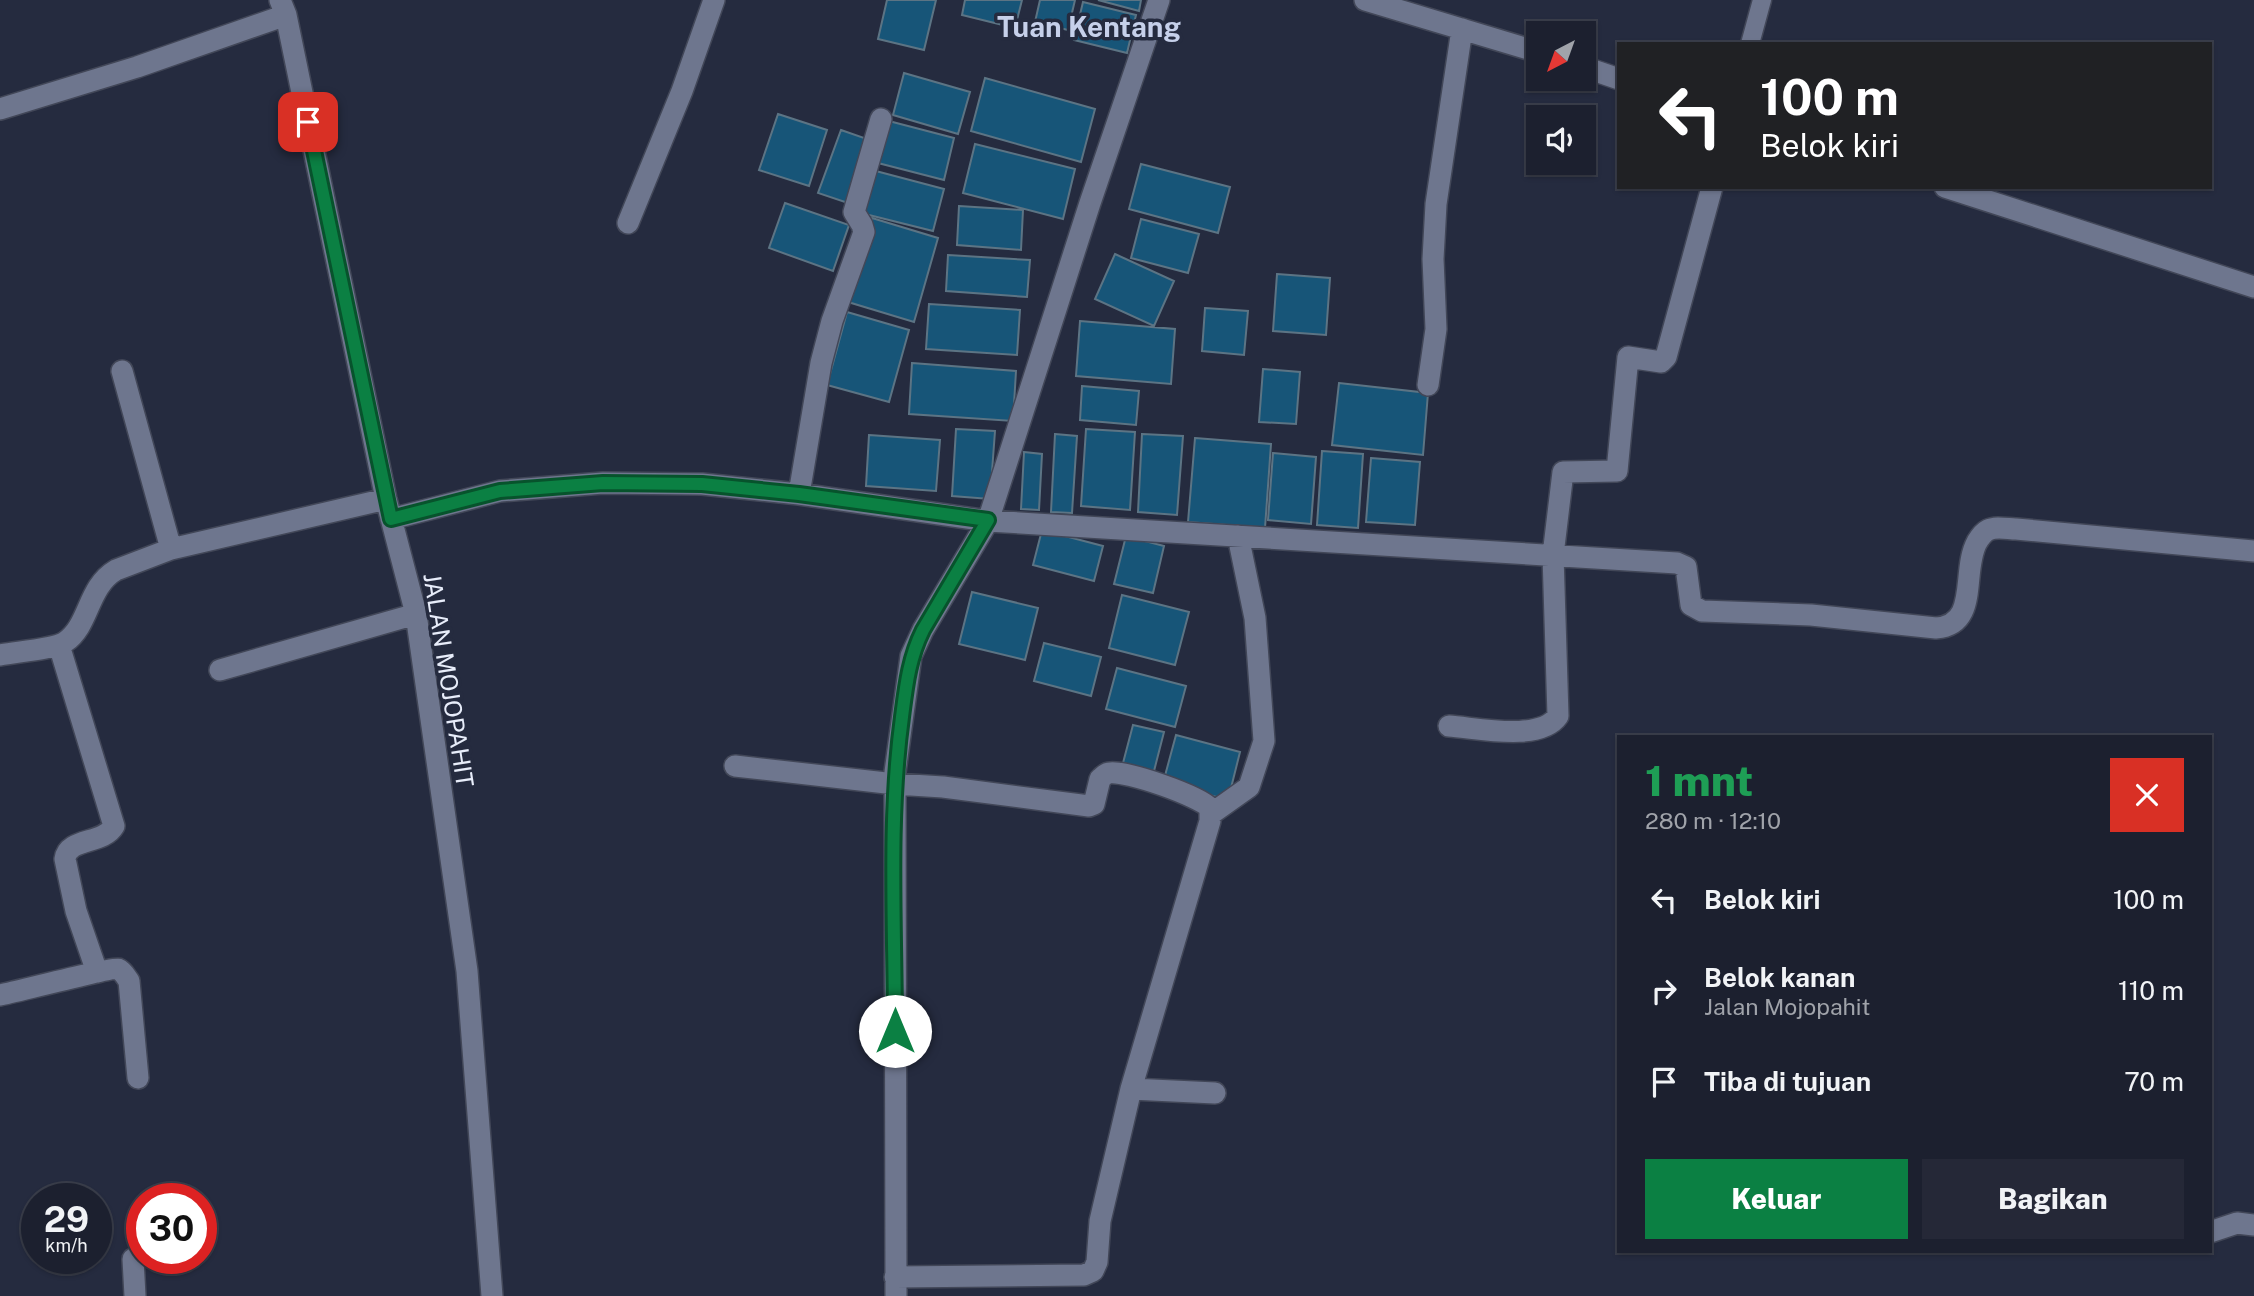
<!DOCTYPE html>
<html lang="id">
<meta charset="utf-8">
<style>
:root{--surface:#1c202f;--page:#252837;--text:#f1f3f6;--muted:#a0a3aa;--line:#3a3e4b;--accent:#0b8043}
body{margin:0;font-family:"Public Sans",sans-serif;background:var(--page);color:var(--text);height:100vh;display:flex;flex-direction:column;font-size:26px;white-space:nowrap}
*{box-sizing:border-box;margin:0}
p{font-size:23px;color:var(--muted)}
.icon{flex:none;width:38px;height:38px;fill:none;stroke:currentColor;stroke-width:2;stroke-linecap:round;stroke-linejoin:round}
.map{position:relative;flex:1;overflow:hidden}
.side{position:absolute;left:1617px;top:735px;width:595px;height:518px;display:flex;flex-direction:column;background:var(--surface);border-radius:0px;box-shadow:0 2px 5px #0004,0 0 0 2px var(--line)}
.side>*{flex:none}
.hud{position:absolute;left:1617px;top:42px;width:595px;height:147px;border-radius:0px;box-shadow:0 2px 5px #0004,0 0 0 2px var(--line);background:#202124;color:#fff;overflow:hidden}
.needle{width:46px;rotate:221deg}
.fabs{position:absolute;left:1526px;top:21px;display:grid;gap:14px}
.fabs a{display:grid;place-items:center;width:70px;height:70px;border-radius:0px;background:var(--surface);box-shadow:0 2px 5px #0004,0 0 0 2px var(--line);font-size:35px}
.speed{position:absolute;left:21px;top:1183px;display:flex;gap:14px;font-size:35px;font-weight:700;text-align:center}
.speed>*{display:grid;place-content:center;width:91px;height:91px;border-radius:50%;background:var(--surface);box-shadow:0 2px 5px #0004,0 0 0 2px var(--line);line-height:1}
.speed small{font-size:18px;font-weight:400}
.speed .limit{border:10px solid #d22;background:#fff;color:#111}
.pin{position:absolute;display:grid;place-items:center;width:60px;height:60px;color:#fff;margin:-30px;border-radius:14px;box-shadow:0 4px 10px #0006}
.me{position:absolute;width:77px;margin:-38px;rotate:0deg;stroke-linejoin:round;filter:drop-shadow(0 0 5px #0008)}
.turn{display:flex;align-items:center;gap:24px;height:147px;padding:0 28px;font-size:32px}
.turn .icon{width:91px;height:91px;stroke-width:2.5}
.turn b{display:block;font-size:49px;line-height:60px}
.round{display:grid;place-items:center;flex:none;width:74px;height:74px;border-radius:0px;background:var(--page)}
.summary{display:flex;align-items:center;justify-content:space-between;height:119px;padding:0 28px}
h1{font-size:42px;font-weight:800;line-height:52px;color:#1e9e55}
.button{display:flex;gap:14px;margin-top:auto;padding:14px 28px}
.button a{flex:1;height:80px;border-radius:0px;background:var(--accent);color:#fff;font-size:28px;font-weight:800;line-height:80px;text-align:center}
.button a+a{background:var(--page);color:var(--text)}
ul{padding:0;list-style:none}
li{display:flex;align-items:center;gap:21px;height:91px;padding:0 28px}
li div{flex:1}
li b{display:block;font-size:26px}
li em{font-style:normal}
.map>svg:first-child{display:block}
.building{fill:#175578;stroke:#5c7484;stroke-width:2}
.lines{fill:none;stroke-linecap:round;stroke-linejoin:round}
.lane-casing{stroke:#424758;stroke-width:21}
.street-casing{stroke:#424758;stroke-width:24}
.lane{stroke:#6e768e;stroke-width:18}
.street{stroke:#6e768e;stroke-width:21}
.route-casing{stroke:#07532c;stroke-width:18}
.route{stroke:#0b8043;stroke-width:12}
.labels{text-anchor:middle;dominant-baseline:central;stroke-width:7;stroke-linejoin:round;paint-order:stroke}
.street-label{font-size:24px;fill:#e8edfa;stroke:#252b3f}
.quarter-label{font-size:28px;font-weight:bold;fill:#c6d0ea;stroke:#252b3f}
</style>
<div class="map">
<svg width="2254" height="1296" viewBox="0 0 2254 1296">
<rect width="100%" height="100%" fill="#252b3f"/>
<path class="building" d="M 887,0 L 936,0 L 924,50 L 878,39 Z
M 965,0 L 1022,0 L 1015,28 L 962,15 Z
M 1040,0 L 1075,0 L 1068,30 L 1035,22 Z
M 1098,0 L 1141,0 L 1139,11 Z
M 1083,2 L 1136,15 L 1127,53 L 1074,40 Z
M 904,73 L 970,92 L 958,134 L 893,115 Z
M 985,78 L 1095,109 L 1081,162 L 971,131 Z
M 778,114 L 827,130 L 809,186 L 759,170 Z
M 885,120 L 954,138 L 944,180 L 874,162 Z
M 841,130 L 870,140 L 848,203 L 818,193 Z
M 975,144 L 1075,169 L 1063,219 L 963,193 Z
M 1141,164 L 1230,187 L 1218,233 L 1129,209 Z
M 872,170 L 944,189 L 933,231 L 861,213 Z
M 785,203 L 849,225 L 833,271 L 769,248 Z
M 959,206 L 1023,210 L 1021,250 L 957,245 Z
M 872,218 L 938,238 L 914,322 L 848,302 Z
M 1141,219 L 1199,234 L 1188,273 L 1131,258 Z
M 1115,254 L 1174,281 L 1154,326 L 1095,299 Z
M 948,255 L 1030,260 L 1027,297 L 946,291 Z
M 1277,274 L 1330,278 L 1326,335 L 1273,331 Z
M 929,304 L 1020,310 L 1017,355 L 926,349 Z
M 1205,308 L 1248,311 L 1244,355 L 1202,351 Z
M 847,312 L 909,330 L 889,402 L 827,385 Z
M 1080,321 L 1175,329 L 1171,384 L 1076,376 Z
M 912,363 L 1016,371 L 1013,421 L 909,414 Z
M 1263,369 L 1300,372 L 1296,424 L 1259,422 Z
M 1339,383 L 1428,393 L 1423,455 L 1332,445 Z
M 1082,386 L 1139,391 L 1136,425 L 1080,420 Z
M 956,429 L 995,431 L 990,499 L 952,496 Z
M 1086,429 L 1135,432 L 1130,510 L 1081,506 Z
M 1055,434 L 1077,436 L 1072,513 L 1051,512 Z
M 1142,434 L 1183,436 L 1177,515 L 1138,512 Z
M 869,435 L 940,440 L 936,491 L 866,486 Z
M 1195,438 L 1271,444 L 1265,528 L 1188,522 Z
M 1322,451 L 1363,454 L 1358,528 L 1317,525 Z
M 1024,452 L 1042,454 L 1039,510 L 1021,509 Z
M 1273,453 L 1316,457 L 1311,524 L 1268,520 Z
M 1371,458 L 1420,462 L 1415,525 L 1366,522 Z
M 1042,530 L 1103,546 L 1094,581 L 1033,565 Z
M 1126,536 L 1164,546 L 1153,593 L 1114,584 Z
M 972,592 L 1038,608 L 1025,660 L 959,644 Z
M 1122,595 L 1189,612 L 1175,665 L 1109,648 Z
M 1044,643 L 1101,657 L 1091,696 L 1034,681 Z
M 1117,668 L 1186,686 L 1175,727 L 1106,709 Z
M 1133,725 L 1164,732 L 1154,771 L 1123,763 Z
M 1176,735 L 1240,752 L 1228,800 L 1163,783 Z"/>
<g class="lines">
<defs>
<path id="lane" d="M 1750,44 L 1762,0"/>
<path id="street" d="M 280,0 L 286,15 L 386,499 L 416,614 L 467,971 L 492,1296
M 1365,0 L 1538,52
M 1584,67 L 1619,79
M 0,109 L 137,67 L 286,15
M 1945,187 L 2254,287
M 628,223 L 682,91 L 714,0
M 122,371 L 171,549
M 1428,385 L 1436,329 L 1433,259 L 1436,204 L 1462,29
M 799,494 L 821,363 L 832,321 L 864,232 L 862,225 L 854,212 L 881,119
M 391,519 L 500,491 L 603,483 L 702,484 L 799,494 L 988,521 L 1677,563 L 1686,567 L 1691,605 L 1702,611 L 1811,615 L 1936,628 C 1980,625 1961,571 1977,542 C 1980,537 1984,532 1988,530 C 1996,526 2008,529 2016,529 L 2254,551
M 59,645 L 114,826 C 103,845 68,837 65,859 L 76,911 L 97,972
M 0,655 C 14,652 55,649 65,642 C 90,625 87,587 116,570 L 171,549 L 386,499
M 220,670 L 416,614
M 1449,726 C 1478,728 1540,742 1558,716 L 1553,555 L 1563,472 L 1617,471 L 1628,357 L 1661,362 L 1666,357 L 1712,187
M 735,766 L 895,784 L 943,787 L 1089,806 L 1094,804 L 1100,779 C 1104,776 1104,774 1109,773 C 1126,770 1199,796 1210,808 L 1210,821 L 1131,1089 L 1100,1221 L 1097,1262 L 1093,1271 L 1084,1275 L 895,1277
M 1211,814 L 1249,787 L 1264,741 L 1255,618 L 1238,536
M 0,995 C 15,992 112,967 118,969 C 123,971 126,977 129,981 L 138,1078
M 1131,1089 L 1215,1093
M 2210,1232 L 2237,1223 L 2254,1225
M 133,1259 L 135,1296
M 896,1296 L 895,772 L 911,656 L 923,630 L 988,521 L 1090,203 L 1159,0"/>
</defs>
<use href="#lane" class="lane-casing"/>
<use href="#street" class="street-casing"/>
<use href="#lane" class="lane"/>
<use href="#street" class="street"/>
</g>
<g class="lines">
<defs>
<path id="route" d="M 308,122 L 391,519 L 500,491 L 603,483 L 702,484 L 799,494 L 988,520 L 923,630 C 909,658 906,686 902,717 C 888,820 895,926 895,1031"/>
</defs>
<use href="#route" class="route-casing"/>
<use href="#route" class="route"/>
</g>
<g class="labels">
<g class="street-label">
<text transform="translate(449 680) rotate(81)">JALAN MOJOPAHIT</text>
</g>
<g class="quarter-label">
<text x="1089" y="26">Tuan Kentang</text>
</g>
</g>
</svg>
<div class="fabs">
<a><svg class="needle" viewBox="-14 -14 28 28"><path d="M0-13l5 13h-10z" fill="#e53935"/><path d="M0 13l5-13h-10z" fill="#a0a3aa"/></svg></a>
<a><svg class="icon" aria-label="sound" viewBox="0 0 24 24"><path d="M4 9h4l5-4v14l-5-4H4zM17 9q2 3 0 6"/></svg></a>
</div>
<div class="speed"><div>29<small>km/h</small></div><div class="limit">30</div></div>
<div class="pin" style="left:308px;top:122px;background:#d93025"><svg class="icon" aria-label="arrive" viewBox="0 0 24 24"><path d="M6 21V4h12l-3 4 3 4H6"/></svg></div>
<svg class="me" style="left:895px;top:1031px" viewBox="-20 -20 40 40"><circle r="19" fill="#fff"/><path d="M0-13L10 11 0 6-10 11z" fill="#0b8043"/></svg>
<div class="hud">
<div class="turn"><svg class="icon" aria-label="left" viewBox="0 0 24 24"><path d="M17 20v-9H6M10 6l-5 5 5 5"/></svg><div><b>100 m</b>Belok kiri</div></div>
</div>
<section class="side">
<div class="summary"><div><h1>1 mnt</h1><p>280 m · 12:10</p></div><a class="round" style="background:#d93025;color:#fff"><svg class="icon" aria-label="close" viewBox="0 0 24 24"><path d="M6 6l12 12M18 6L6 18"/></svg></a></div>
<ul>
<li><svg class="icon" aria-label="left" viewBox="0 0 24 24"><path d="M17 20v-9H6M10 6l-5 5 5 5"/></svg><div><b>Belok kiri</b></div><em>100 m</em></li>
<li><svg class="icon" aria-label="right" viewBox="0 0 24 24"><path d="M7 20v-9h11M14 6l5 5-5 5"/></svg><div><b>Belok kanan</b><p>Jalan Mojopahit</p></div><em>110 m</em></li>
<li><svg class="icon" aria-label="arrive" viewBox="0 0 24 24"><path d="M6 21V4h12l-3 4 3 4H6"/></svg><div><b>Tiba di tujuan</b></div><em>70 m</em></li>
</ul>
<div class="button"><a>Keluar</a><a>Bagikan</a></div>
</section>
</div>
